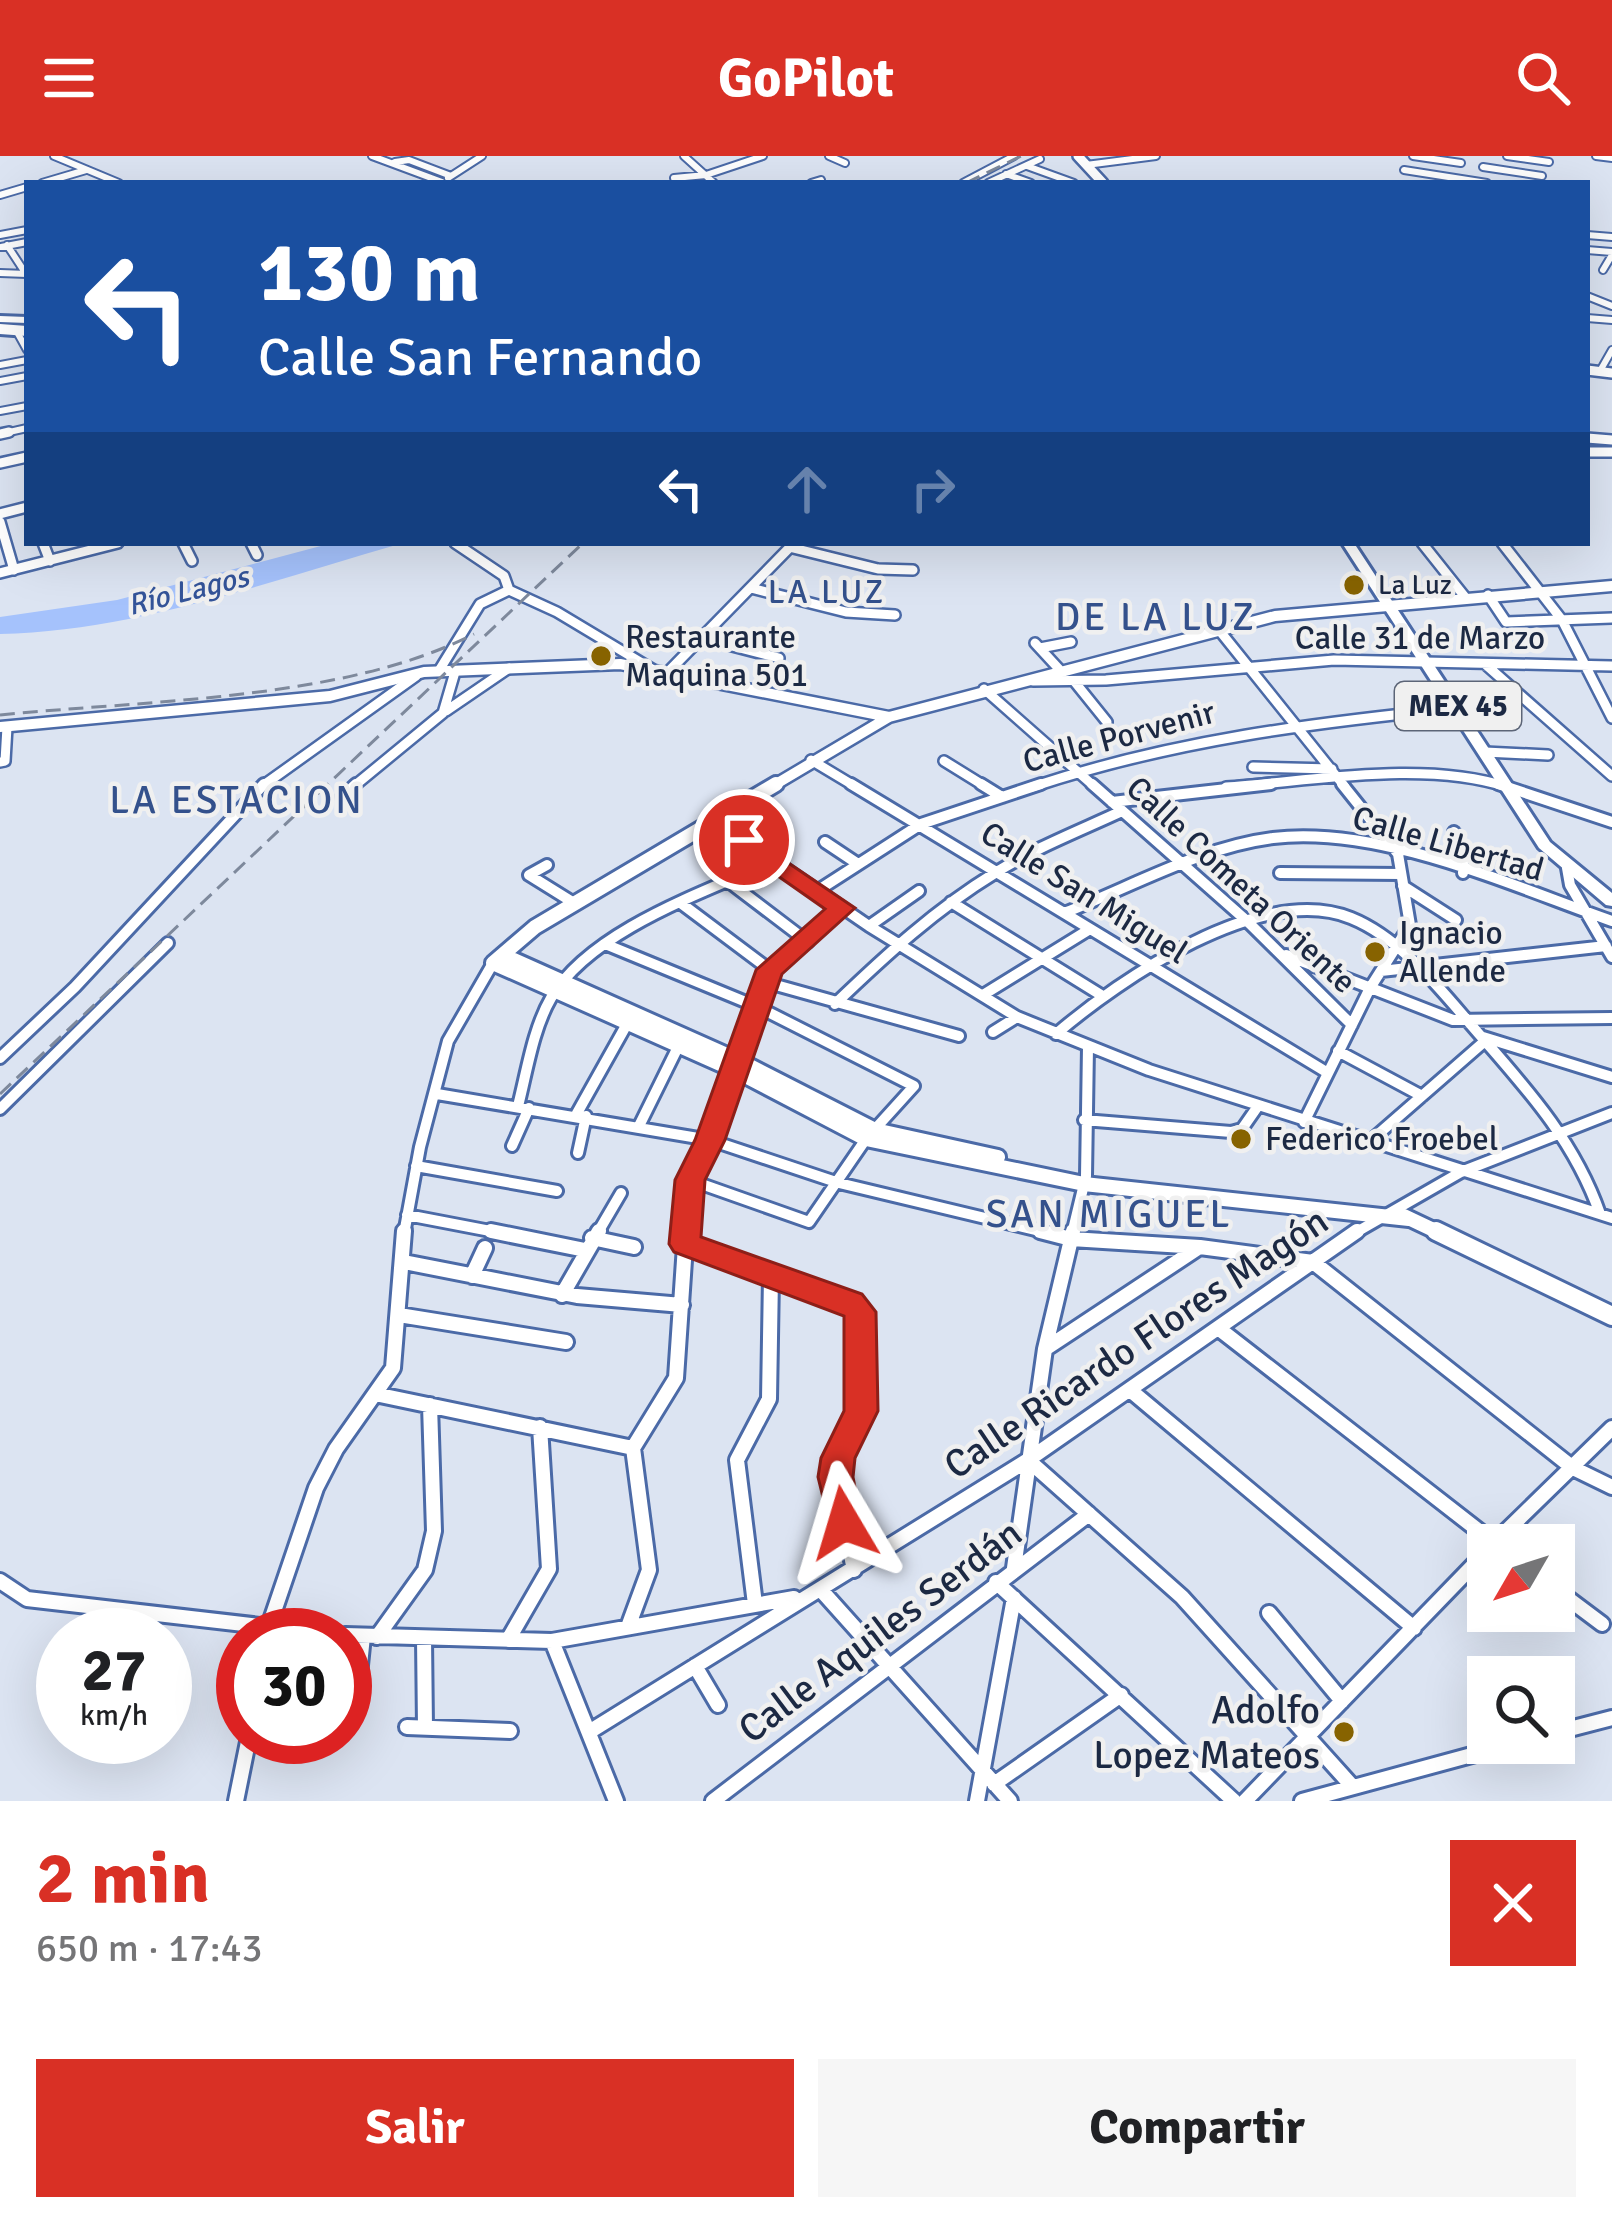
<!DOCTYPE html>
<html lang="es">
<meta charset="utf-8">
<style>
:root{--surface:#fff;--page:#f6f6f6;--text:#202124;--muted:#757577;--accent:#d93025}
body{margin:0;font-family:Signika,sans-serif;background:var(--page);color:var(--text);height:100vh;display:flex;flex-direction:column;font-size:45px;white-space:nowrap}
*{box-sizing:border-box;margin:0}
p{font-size:39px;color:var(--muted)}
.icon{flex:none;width:66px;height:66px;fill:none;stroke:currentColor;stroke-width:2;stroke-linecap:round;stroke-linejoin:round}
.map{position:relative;height:1645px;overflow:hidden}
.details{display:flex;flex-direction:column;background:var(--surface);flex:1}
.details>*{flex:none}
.guide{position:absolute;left:24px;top:24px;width:1566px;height:366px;border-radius:0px;box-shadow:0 12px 48px #0002;background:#1a4fa0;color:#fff;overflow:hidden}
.needle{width:78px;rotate:231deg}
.tools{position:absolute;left:1467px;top:1368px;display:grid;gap:24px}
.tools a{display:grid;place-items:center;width:108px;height:108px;border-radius:0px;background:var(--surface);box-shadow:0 12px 48px #0002;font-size:60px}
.speed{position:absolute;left:36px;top:1452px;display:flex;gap:24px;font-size:60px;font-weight:700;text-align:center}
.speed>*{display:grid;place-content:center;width:156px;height:156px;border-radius:50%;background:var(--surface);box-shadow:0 12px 48px #0002;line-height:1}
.speed small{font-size:30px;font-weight:400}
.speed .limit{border:18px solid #d22;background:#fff;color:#111}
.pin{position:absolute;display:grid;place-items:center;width:102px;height:102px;color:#fff;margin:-51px;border:6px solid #fff;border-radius:50%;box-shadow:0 3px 12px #0007}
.me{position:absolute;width:132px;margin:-66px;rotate:353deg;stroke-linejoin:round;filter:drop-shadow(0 0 9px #0008)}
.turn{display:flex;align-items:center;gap:42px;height:252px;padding:0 36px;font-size:54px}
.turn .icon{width:156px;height:156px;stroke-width:2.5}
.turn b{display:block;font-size:84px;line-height:102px}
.lanes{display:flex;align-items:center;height:114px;padding:0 36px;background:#0003;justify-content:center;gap:60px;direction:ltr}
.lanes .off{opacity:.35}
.round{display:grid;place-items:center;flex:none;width:126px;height:126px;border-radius:0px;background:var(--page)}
.overview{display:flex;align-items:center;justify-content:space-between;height:204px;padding:0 36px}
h1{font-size:72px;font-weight:700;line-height:90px;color:var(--accent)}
.action{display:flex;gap:24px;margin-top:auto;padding:24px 36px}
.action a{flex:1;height:138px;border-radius:0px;background:var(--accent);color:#fff;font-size:48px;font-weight:700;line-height:138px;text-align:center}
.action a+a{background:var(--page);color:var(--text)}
header{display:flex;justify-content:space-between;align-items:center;height:156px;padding:0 36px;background:var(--accent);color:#fff;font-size:54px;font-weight:700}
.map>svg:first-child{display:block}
.water{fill:#a5c2fc}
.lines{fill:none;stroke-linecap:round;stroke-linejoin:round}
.minor-far3-casing{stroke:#4b6aa7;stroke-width:10}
.minor-far2-casing{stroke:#4b6aa7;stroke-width:14}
.minor-far1-casing{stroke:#4b6aa7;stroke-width:16}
.minor-casing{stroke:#4b6aa7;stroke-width:20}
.tertiary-far3-casing{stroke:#4b6aa7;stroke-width:14}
.tertiary-far2-casing{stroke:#4b6aa7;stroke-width:15}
.tertiary-far1-casing{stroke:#4b6aa7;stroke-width:20}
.tertiary-casing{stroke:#4b6aa7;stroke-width:24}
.secondary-casing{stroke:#4b6aa7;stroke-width:6}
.trunk-casing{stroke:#4b6aa7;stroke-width:6}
.minor-far3{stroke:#fff;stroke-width:6}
.minor-far2{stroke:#fff;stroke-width:9}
.minor-far1{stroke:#fff;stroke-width:10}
.minor{stroke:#fff;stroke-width:14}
.tertiary-far3{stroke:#fff;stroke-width:9}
.tertiary-far2{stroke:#fff;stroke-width:10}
.tertiary-far1{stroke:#fff;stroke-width:14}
.tertiary{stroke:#fff;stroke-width:18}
.secondary{fill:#fff;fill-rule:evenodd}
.trunk{fill:#fff;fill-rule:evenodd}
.rail{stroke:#7e899c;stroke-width:3;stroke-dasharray:15 8;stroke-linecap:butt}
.route{fill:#d93025;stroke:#8d1f18;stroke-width:3}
.poi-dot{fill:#876300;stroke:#f0f0f0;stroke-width:4.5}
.labels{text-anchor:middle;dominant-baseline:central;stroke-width:9;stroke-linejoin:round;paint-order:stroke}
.far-poi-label{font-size:27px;fill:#1c2943;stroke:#f0f0f0;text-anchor:start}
.far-water-label{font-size:30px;font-style:italic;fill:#345499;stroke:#f0f0f0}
.shield{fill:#f0f0f0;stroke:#5c6577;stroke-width:3}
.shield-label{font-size:30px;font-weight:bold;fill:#1c2943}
.far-quarter-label{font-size:33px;letter-spacing:3px;fill:#34518c;stroke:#f0f0f0}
.poi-label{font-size:33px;fill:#1c2943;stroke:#f0f0f0;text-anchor:start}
.street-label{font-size:33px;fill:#1c2943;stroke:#f0f0f0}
.quarter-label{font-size:39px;letter-spacing:3px;fill:#34518c;stroke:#f0f0f0}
.near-street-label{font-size:39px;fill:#1c2943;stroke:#f0f0f0}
.near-poi-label{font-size:39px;fill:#1c2943;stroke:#f0f0f0;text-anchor:end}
</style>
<header><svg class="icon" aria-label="menu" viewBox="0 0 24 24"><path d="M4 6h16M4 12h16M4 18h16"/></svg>GoPilot<svg class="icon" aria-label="search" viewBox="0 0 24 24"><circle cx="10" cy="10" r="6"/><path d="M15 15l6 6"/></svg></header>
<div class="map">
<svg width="1612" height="1645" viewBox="0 0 1612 1645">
<rect width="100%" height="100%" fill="#dce4f2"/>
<path class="water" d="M 332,387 L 403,387 C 272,424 137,475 0,478 L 0,461 L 117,444 Z"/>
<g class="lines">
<defs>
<path id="minor-far3" d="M 54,0 L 119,27
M 372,0 L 442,26
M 684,0 L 714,27
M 829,0 L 845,7
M 1413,0 L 1461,7
M 1507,0 L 1549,6
M 1596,0 L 1612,2
M 395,6 L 409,4 L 451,20
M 1086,9 L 1156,0
M 1027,10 L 1074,27
M 1483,11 L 1542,20
M 1404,14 L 1487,27
M 1006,18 L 1031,27
M 448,22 L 482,0
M 674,22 L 706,19 L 763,0
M 42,27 L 86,14
M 811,27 L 821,24
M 963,27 L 1014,0
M 988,27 L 1040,3
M 0,39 L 27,31
M 0,79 L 27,74
M 1587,79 L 1612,81
M 7,89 L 26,118
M 1,91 L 27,86
M 1587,94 L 1612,96
M 1603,114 L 1612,99
M 0,117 L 27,118
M 1587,140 L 1612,150
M 1587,162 L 1612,164
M 17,176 L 27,194
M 0,209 L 27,204
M 1600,215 L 1612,194
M 0,225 L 27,220
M 0,255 L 27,250
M 0,278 L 27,272"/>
<path id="minor-far2" d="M 0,278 L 9,276
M 1587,282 L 1612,284
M 1587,296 L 1612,296
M 0,307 L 27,301
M 0,358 L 27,351
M 0,366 L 14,414
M 43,387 L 50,405
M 183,387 L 192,405
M 251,387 L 257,399
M 455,387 L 504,420 L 509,434
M 1422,387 L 1465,441
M 1502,387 L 1562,464 L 1612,562
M 789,391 L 878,413 L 913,414
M 0,417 L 118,387
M 751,432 L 846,456 L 895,459
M 509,434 L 557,456 L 652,513
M 1488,439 L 1506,466 L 1612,462
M 1219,474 L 1345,631
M 701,482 L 779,502
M 1035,487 L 1059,513
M 1040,492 L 1071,486
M 1485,508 L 1612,620
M 440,513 L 480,448 L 509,434
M 667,517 L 794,387
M 1033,525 L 1106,524 L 1334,504 L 1612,510
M 1074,525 L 1107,566
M 984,533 L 1095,631
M 446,555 L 509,512
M 1485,596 L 1548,599
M 811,604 L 856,631
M 944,605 L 986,631
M 0,606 L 5,605 L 7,571
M 1253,611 L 1332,613
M 261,631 L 416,520
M 353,631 L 443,557 L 455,516
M 1032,631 C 1175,584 1311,567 1459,552
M 1226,631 C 1312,625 1425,604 1507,631"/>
<path id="minor-far1" d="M 851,628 L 1328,917
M 981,628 L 1002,641
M 1092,628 L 1248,766 L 1352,869
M 1498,628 L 1612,666
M 342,641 L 356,628
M 1112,646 L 1271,628
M 713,663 L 869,770 L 1017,861 L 1149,914 L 1612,1062
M 1454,676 L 1464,701 L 1463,717
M 825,686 L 858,708
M 547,709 L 529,719 L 574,747
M 1567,712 L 1570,729 L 1612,801
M 1280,717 L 1401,718
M 729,726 L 808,786
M 1403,730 L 1456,764
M 817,735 L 921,668 L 1041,628
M 951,746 L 1101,839
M 682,748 L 770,814
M 1064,757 C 1131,731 1201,691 1273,682 C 1380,669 1512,730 1612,765
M 869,770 L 919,735
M 605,788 L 758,851 L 914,930 L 866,983 L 809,1066 L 690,1024
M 1286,799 L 1453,864 L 1612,862
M 1381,815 L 1606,790
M 765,826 L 959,880
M 983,839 L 1090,773
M 835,848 C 885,800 936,753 995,717 C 1035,692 1079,675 1122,655
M 993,876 L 1017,861
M 1056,878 C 1120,823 1262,726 1351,762 C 1403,783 1443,837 1479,878 C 1528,934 1575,986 1600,1058
M 1483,881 L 1612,921
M 1338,895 L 1422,940
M 0,902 L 75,831 L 264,628
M 437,938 L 710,984 L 839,1027 L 1052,1078
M 518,950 C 527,915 533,873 551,842 C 591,774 705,736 774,705
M 0,953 L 168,787
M 576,959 L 627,868
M 1084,964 L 1231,976 L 1242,973 L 1258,950
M 1304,966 L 1370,832 L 1410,769 L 1398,698 L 1342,628
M 639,970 L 678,891
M 1368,987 L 1485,885
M 512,990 L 529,952
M 578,997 L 586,960
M 416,1010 L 557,1035
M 407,1059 L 506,1078
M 404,1078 L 420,991 L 448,885 L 493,807
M 597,1078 L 621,1037
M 686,1078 L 690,1024 L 710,984 L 770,814 L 842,752
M 1072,1078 L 1086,1020 L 1088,891
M 1353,1078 L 1461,1016 L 1612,957"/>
<path id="minor" d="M 491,1075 L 585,1094
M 1040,1075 L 1071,1083 L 1200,1091 L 1313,1106 L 1573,1312 L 1612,1331
M 592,1082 L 634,1091
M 685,1088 L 851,1147 L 860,1156 L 861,1255 L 838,1302 L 835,1320 L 854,1414
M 404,1106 L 577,1140 L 682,1149
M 472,1120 L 485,1092
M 562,1139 L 599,1075
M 399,1159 L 566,1186
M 1218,1172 L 1497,1389
M 1045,1193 L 1198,1092
M 1130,1234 L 1414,1472
M 375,1238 L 633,1292
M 1028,1304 L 1182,1441 L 1352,1630
M 1492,1389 L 1612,1272
M 1014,1412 L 1045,1193 L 1073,1075
M 0,1425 L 27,1443 L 339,1479
M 996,1426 L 1234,1645
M 1554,1432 L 1602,1468
M 821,1434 L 1010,1645
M 755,1448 L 737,1304 L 769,1243 L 771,1121
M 1269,1457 L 1342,1545
M 628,1471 L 649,1414 L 633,1292 L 676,1222 L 686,1075
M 266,1479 L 316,1332 L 336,1293 L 393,1212 L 404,1075
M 345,1479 L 552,1485 L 794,1442
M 377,1481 L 425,1414 L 434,1375 L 430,1249
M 424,1482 L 425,1572
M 508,1484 L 549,1413 L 540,1271
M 552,1485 L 616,1645
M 695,1510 L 718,1549
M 355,1558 L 363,1480
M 407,1571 L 510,1575
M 589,1576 L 1028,1304 L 1357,1075
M 1554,1577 L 1612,1562
M 994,1628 L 1121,1539
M 236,1645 L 249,1581
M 713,1645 L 1089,1358
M 977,1645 L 1014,1442
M 1245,1645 L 1488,1394
M 1302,1645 L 1516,1587"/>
<path id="tertiary-far3" d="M 1078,0 L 1103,27
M 1587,214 L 1612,217"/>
<path id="tertiary-far2" d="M 0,571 L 330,540 L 424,516 L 620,508 L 889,561
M 771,631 L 889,561 L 1275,460 L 1612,430"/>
<path id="tertiary-far1" d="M 776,628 L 535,771 L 493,807 L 734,914 L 866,983 L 1084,1028 L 1409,1063
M 505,800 L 740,905 L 875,974 L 998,1001
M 1404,1060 L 1442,1078"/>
<path id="tertiary" d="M 1436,1075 L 1612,1160"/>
<path id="secondary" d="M 0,160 L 27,161 L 27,167 L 0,166 Z
M 0,172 L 27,174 L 27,180 L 0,178 Z"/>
<path id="trunk" d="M 0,168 L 27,170 L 27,176 L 0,174 Z
M 1342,387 L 1354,387 L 1550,686 L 1612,737 L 1612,750 L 1606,749 L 1539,692 Z"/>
</defs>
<use href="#minor-far3" class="minor-far3-casing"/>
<use href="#minor-far2" class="minor-far2-casing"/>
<use href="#minor-far1" class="minor-far1-casing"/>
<use href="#minor" class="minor-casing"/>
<use href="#tertiary-far3" class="tertiary-far3-casing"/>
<use href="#tertiary-far2" class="tertiary-far2-casing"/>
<use href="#tertiary-far1" class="tertiary-far1-casing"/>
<use href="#tertiary" class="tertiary-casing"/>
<use href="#secondary" class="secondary-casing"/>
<use href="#trunk" class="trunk-casing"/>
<use href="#minor-far3" class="minor-far3"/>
<use href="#minor-far2" class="minor-far2"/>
<use href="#minor-far1" class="minor-far1"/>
<use href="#minor" class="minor"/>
<use href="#tertiary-far3" class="tertiary-far3"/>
<use href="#tertiary-far2" class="tertiary-far2"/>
<use href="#tertiary-far1" class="tertiary-far1"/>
<use href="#tertiary" class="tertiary"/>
<use href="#secondary" class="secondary"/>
<use href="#trunk" class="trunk"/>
<path class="rail" d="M 966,27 L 1021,0
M 0,559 C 146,544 343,545 474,478
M 0,938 L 583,387"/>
</g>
<path class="route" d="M 744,677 L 855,752 L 782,818 L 725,984 L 705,1024 L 701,1081 L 862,1138 L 876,1156 L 878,1255 L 855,1302 L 853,1321 L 862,1367 L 857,1378 L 844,1382 L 832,1378 L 818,1321 L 821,1302 L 844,1255 L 844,1160 L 674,1096 L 669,1088 L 675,1024 L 695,984 L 756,814 L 825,753 L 735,690 L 731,684 Z"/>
<g class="poi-dot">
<circle cx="1354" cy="429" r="12"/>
<circle cx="601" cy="500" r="12"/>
<circle cx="1375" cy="796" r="12"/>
<circle cx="1241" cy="983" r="12"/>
<circle cx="1344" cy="1576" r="12"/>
</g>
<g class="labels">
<g class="far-poi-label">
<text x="1378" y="429">La Luz</text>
</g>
<g class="far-water-label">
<text transform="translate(188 435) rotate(-14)">Río Lagos</text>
</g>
<rect class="shield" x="1395" y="526" width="126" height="48" rx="9"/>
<g class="shield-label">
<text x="1458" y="550">MEX 45</text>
</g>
<g class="far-quarter-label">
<text x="827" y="436">LA LUZ</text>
</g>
<g class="poi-label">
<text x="625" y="481">Restaurante<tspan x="625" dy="38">Maquina 501</tspan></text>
<text x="1399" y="777">Ignacio<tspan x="1399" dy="38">Allende</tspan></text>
<text x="1265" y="983">Federico Froebel</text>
</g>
<g class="street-label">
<text x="1420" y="482">Calle 31 de Marzo</text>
<text transform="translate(1119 581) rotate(-15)">Calle Porvenir</text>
<text transform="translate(1448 688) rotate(16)">Calle Libertad</text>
<text transform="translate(1241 729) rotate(43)">Calle Cometa Oriente</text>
<text transform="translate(1084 737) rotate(32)">Calle San Miguel</text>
</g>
<g class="quarter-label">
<text x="1156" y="461">DE LA LUZ</text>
<text x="237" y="644">LA ESTACION</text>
<text x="1109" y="1058">SAN MIGUEL</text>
</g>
<g class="near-street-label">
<text transform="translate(1136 1187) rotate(-34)">Calle Ricardo Flores Magón</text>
<text transform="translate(880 1475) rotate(-37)">Calle Aquiles Serdán</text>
</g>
<g class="near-poi-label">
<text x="1320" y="1554">Adolfo<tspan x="1320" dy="45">Lopez Mateos</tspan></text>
</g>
</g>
</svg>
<div class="tools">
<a><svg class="needle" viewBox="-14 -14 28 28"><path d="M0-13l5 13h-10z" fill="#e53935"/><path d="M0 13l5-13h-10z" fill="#757577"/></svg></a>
<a><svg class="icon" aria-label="search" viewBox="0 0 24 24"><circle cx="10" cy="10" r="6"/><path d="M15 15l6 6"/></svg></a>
</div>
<div class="speed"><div>27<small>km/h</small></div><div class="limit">30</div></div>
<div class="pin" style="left:744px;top:684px;background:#d93025"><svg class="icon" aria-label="arrive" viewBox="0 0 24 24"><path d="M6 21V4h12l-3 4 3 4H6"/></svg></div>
<svg class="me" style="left:844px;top:1367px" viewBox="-20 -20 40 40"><path d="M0-17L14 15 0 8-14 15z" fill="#d93025" stroke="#fff" stroke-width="4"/></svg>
<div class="guide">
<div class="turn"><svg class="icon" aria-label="left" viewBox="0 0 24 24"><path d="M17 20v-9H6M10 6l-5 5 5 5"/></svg><div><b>130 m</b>Calle San Fernando</div></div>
<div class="lanes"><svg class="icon" aria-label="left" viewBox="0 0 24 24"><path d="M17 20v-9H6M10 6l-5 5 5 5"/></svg><svg class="icon off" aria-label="ahead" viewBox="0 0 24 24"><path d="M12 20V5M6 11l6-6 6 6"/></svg><svg class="icon off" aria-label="right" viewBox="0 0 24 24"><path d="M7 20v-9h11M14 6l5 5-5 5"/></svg></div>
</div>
</div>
<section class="details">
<div class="overview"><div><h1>2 min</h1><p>650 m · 17:43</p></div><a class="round" style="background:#d93025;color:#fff"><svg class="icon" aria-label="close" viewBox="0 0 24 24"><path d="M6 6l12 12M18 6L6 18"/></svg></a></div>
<div class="action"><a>Salir</a><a>Compartir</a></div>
</section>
